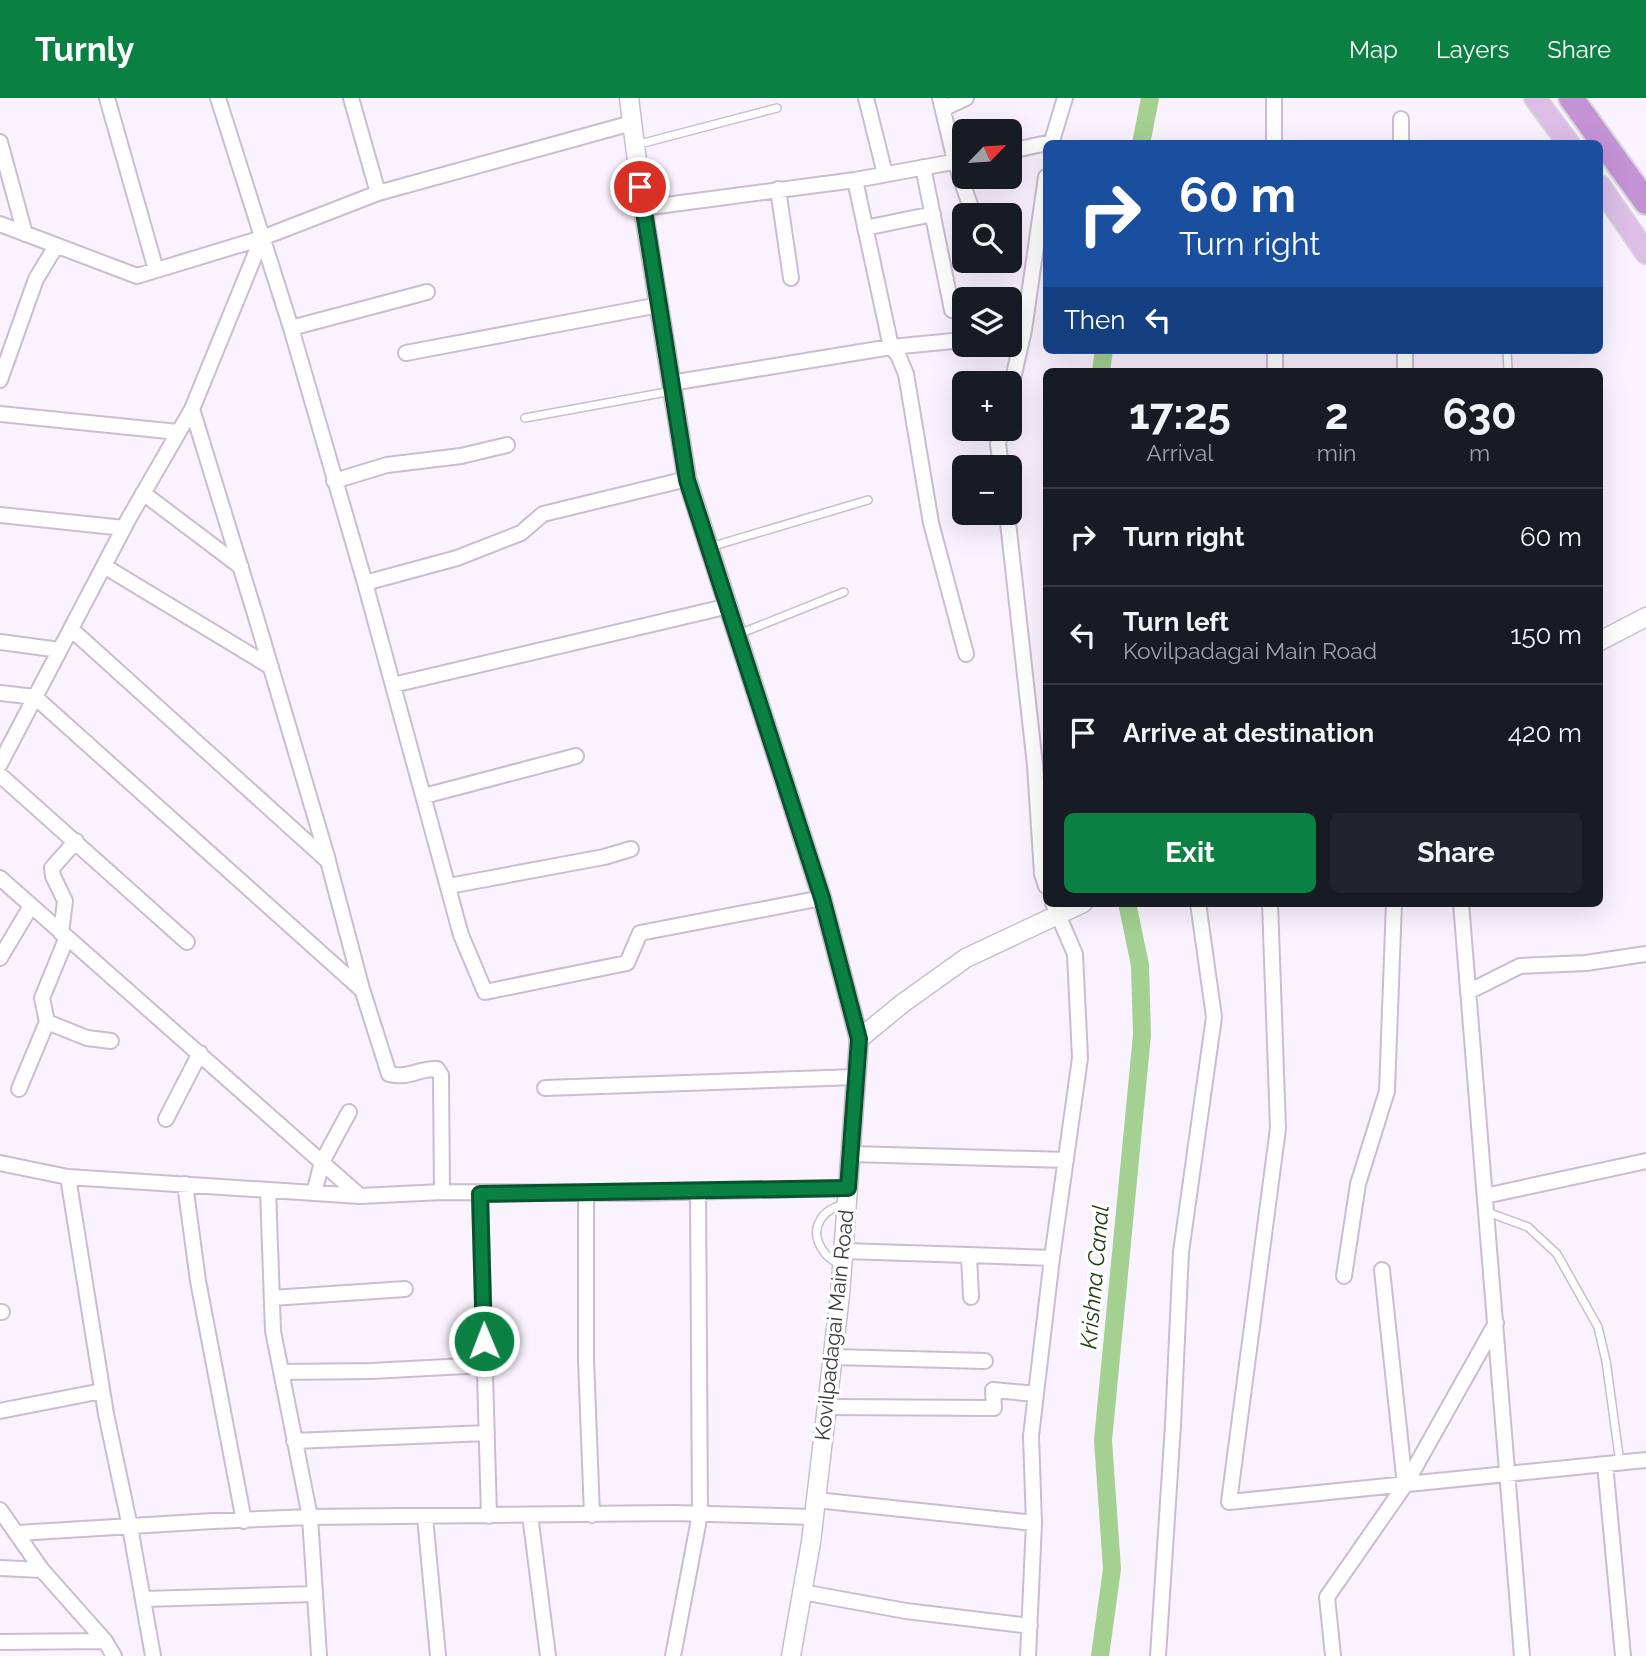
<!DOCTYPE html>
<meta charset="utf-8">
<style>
:root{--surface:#171b24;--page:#20242c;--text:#f1f3f6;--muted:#9ea1a6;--line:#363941;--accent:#0b8043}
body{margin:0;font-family:Raleway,sans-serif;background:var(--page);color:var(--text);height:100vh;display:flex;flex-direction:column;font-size:26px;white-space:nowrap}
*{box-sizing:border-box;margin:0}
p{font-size:23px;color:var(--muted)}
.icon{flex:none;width:38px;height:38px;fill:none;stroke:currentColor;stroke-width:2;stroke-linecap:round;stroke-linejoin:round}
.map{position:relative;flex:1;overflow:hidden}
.details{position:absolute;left:1043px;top:270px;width:560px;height:539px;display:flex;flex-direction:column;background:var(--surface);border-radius:10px;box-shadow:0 7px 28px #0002}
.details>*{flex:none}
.guide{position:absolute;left:1043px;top:42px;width:560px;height:214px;border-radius:10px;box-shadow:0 7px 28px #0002;background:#1a4fa0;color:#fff;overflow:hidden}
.needle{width:46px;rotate:65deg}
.buttons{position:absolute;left:952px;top:21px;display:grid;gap:14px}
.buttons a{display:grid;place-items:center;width:70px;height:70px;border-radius:10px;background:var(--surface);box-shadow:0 7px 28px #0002;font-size:35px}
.pin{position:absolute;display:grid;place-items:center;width:60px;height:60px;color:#fff;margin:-30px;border:4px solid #fff;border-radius:50%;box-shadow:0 2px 7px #0007}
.me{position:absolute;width:77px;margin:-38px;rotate:359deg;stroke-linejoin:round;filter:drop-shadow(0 0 5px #0008)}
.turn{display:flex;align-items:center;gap:24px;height:147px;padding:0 21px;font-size:32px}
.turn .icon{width:91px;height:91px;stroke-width:2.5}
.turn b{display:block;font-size:49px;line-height:60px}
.then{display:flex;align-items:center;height:66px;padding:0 21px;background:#0003;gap:14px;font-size:26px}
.eta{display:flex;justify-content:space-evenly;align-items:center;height:119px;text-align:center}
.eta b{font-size:42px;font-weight:700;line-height:49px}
.action{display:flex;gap:14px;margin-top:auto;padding:14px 21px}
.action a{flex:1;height:80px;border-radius:10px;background:var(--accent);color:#fff;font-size:28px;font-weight:700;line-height:80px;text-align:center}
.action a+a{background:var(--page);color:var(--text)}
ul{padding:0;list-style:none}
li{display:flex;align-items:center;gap:21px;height:98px;padding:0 21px;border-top:2px solid var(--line)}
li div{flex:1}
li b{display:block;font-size:26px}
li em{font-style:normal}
header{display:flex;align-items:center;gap:42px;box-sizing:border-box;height:98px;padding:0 35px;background:var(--accent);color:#fff}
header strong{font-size:33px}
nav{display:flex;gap:38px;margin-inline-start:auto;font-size:24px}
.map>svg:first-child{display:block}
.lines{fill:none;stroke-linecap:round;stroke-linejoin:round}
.canal{stroke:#a4d091;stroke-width:18}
.service-casing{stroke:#cbbdd0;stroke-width:10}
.minor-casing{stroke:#cbbdd0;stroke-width:18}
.tertiary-casing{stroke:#cbbdd0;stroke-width:21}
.primary-casing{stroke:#d8d7d9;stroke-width:24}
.motorway-casing{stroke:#d8d7d9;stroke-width:28}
.service{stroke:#fff;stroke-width:7}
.minor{stroke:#fff;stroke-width:14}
.tertiary{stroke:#fff;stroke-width:18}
.primary{stroke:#dcbee6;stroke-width:21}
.motorway{stroke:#c493d6;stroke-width:24}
.route-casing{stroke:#07532c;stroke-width:18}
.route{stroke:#0b8043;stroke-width:12}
.labels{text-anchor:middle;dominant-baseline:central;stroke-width:7;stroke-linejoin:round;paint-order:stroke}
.street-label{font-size:21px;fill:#3d3840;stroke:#fff}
.water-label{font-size:23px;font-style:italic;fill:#203c11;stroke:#fff}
</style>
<header>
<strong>Turnly</strong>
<nav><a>Map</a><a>Layers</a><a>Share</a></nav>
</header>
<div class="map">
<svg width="1646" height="1558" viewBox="0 0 1646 1558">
<rect width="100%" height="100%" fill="#fbf2ff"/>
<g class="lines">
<path class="canal" d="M 1141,46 L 1150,0
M 1101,273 L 1104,252
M 1100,1558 L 1112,1471 L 1103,1342 L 1142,937 L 1140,867 L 1127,805"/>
<defs>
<path id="service" d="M 636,47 L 777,10
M 1507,252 L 1508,273
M 525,320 L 672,293
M 710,449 L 868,402
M 739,536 L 844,494
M 1487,1114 L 1528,1129 L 1557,1156 L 1598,1229 L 1606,1263 L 1620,1365
M 841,1167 C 835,1164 828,1160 824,1154 C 807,1131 822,1110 847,1106"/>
<path id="minor" d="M 107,0 L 156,172
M 218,0 L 291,230 L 365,485 L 461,837 L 485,894 L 627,865 L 640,835 L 822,800
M 351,0 L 378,95
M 866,0 L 885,76
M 940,0 L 955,63 L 970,107
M 1274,0 L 1274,46
M 943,11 L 966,0
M 1401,21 L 1401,46
M 0,44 L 25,136
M 1051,46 L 1065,0
M 1010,53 L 1052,44
M 923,69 L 952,212
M 855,82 L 891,249 L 898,257 L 906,276 L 931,425 L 966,556
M 778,91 L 791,180
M 643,110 L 855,82 L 964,62
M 0,126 L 137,178 L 262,140 L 378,95 L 632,25
M 865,130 L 933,116
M 291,230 L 427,194
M 1275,252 L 1275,273
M 1405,252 L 1405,273
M 406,255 L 659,207
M 0,282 L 36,181 L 56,148
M 671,285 L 891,249 L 953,243
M 1010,294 L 1024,232 L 1046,79
M 192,311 L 255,516 L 328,762
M 0,316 L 178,334
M 1001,369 L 998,346 L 1001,331
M 334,383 L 387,367 L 461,358 L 507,347
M 143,395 L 241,469
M 1007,415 L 1035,667 L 1042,776 L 1046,788
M 0,417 L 124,430
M 104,468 L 271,569
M 365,485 L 457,460 L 521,435 L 543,416 L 687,381
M 71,531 L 328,763 L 362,891 L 389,976 C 410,981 418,970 437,971 L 441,977 L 442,1094
M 0,544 L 60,552
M 393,587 L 729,508
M 0,595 L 35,599 L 361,891
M 0,666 L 129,420 L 192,311 L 262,140
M 0,677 L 187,844
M 424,698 L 576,658
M 0,780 L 360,1098
M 449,788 L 604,759 L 631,751
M 1270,805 L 1278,1030 L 1229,1404 L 1646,1362
M 1461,805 L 1522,1558
M 61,835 L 65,803 L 53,778 L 52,770 L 76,743
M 0,860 L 31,808
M 1468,894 L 1520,868 L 1586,865 L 1646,856
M 47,924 L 87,940 L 111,943
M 545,990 L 857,979
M 19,991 L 47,924 L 42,900 L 67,839
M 166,1021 L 200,955
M 851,1056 L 1066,1062
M 0,1065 L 68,1079 L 360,1098 L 442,1094 L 639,1095 L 848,1090
M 68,1079 L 106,1316 L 130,1429 L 153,1558
M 185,1086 L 198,1183 L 244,1423
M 268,1092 L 273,1233 L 310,1419 L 319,1558
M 314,1095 L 322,1064 L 349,1014
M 586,1095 L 586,1261 L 592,1417
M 480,1096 L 489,1418
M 1485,1098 L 1646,1063
M 843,1153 L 969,1157 L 971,1199
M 969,1157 L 1052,1160
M 1382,1172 L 1405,1387
M 1344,1178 L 1358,1086 L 1387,993 L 1394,805
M 272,1200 L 405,1191
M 0,1214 L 2,1214
M 833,1259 L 985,1263
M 281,1274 L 371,1273 L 485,1267
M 827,1309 L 994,1310 L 993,1292 L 1036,1296
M 0,1313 L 102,1293
M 294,1343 L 487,1335
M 1605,1366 L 1623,1558
M 816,1402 L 1034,1425
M 0,1412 L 42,1472 L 105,1543 L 114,1558
M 530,1417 L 548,1558
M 425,1419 L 438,1558
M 18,1435 L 213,1423 L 310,1419 L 674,1415 L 814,1419
M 0,1470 L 42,1472
M 802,1494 L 906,1513 L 1030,1528
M 143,1501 L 315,1496
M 0,1544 L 105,1543
M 673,1558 L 700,1416 L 698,1093
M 1028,1558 L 1034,1425 L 1031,1338 L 1052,1160 L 1080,960 L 1075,856 L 1053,805
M 1158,1558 L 1173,1327 L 1181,1154 L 1214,919 L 1198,805
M 1333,1558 L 1327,1499 L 1405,1387 L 1496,1225"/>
<path id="tertiary" d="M 629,0 L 643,110 L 687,381 L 822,800 L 859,941 L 840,1197 L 811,1444 L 791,1558
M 1600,543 L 1646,519
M 859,941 L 903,905 L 966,860 L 1083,805"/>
<path id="primary" d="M 1535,0 L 1569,46
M 1600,88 L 1646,155"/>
<path id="motorway" d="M 1571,0 L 1646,104"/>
</defs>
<use href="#service" class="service-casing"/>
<use href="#minor" class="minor-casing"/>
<use href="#tertiary" class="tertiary-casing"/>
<use href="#primary" class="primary-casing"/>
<use href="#motorway" class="motorway-casing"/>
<use href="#service" class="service"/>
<use href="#minor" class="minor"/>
<use href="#tertiary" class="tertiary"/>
<use href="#primary" class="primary"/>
<use href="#motorway" class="motorway"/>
</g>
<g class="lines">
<defs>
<path id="route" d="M 484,1243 L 480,1096 L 848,1090 L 859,941 L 822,800 L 687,382 L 640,89"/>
</defs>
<use href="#route" class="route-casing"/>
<use href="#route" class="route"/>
</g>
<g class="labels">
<g class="street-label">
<text transform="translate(834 1227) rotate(-84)">Kovilpadagai Main Road</text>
</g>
<g class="water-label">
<text transform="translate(1094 1179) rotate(-85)">Krishna Canal</text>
</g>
</g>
</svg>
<div class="buttons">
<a><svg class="needle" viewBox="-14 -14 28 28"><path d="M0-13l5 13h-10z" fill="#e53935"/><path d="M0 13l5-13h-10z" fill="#9ea1a6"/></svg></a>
<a><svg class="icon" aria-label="search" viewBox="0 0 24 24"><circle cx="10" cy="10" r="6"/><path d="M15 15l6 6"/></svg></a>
<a><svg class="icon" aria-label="layers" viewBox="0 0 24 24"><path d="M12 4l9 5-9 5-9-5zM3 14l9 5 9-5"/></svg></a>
<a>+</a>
<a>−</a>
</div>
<div class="pin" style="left:640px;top:89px;background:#d93025"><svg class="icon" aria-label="arrive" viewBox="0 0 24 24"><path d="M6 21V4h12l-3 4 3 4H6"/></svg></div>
<svg class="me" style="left:484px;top:1243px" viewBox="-20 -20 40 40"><circle r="17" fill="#0b8043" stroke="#fff" stroke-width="3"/><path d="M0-11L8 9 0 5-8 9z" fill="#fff"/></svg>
<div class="guide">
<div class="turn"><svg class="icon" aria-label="right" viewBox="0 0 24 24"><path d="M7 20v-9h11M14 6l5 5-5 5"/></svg><div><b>60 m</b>Turn right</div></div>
<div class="then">Then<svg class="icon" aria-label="left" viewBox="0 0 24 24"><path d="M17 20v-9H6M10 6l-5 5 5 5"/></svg></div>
</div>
<section class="details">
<div class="eta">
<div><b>17:25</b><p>Arrival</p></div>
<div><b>2</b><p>min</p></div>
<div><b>630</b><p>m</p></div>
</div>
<ul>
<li><svg class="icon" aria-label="right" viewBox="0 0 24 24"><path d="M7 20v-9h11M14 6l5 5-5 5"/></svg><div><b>Turn right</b></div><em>60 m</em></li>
<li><svg class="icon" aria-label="left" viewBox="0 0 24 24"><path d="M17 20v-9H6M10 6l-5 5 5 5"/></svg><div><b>Turn left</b><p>Kovilpadagai Main Road</p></div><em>150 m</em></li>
<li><svg class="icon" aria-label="arrive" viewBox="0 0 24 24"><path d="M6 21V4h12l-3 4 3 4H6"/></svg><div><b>Arrive at destination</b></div><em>420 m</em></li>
</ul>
<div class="action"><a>Exit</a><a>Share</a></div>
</section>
</div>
